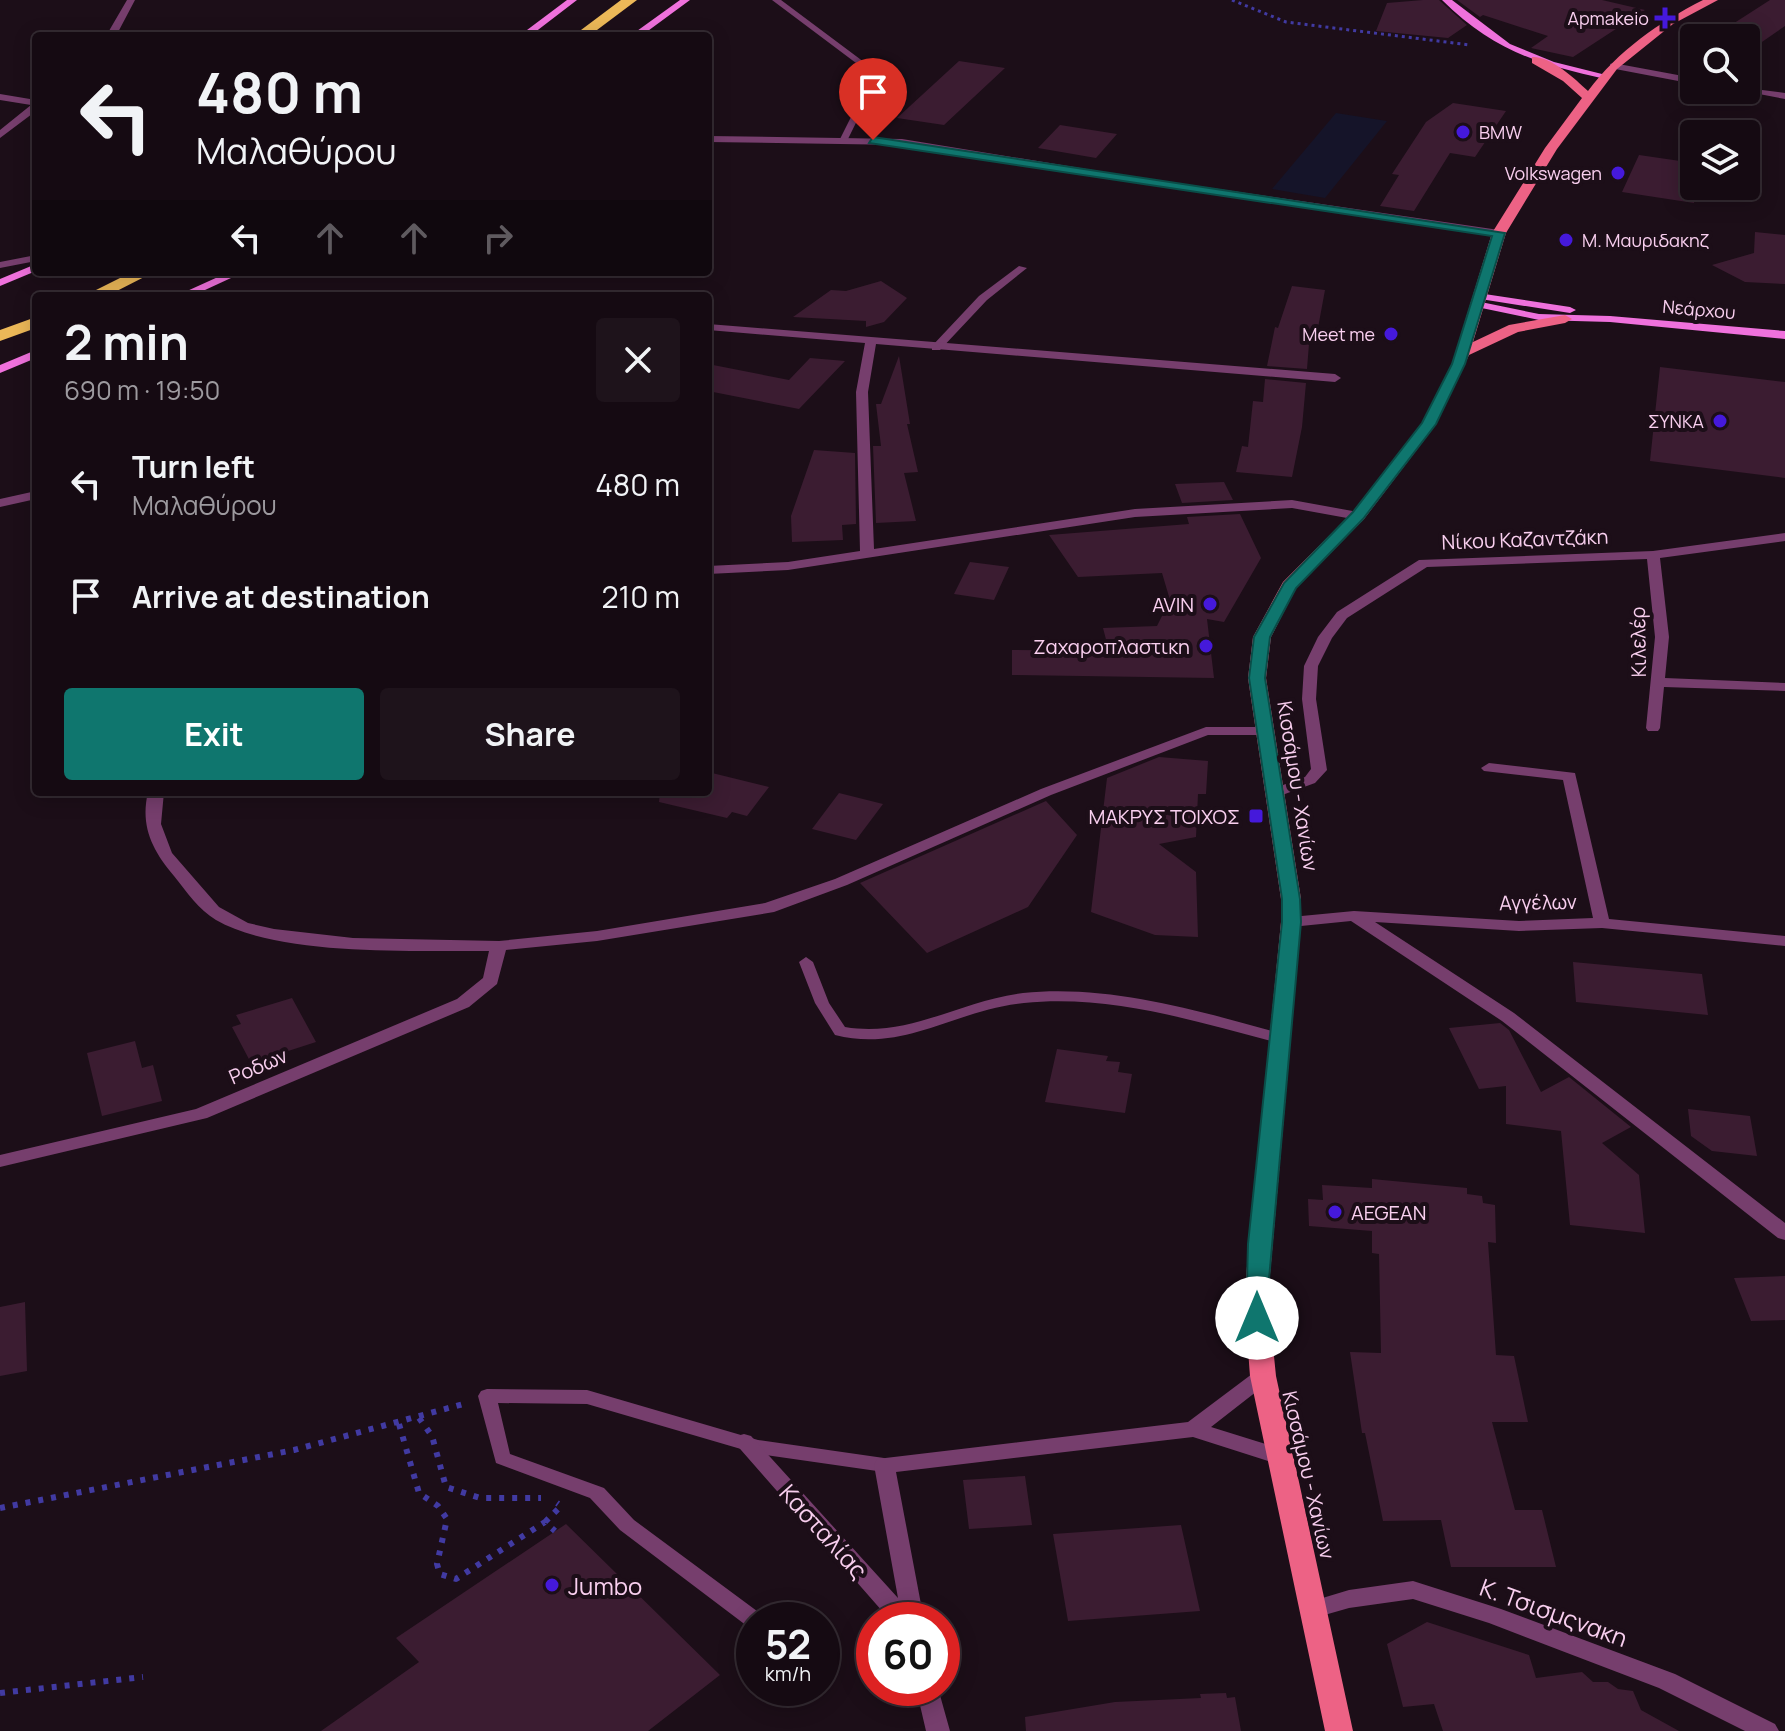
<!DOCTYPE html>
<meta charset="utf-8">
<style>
:root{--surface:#150a12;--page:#1e131b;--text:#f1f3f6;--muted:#9d9a9f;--line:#342b32;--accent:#0f766e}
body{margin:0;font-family:Manrope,sans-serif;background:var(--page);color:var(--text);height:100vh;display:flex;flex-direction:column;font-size:30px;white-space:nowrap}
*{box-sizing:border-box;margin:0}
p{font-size:26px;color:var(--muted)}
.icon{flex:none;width:44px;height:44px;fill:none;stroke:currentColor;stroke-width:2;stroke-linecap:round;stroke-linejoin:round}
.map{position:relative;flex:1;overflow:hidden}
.details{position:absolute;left:32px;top:292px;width:680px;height:504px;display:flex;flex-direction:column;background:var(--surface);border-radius:8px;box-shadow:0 4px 20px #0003,0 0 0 2px var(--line)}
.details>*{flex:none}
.top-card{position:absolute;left:32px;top:32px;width:680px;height:244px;border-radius:8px;box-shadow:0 4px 20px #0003,0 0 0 2px var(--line);background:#150a12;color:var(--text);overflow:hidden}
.fabs{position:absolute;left:1680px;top:24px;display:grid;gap:16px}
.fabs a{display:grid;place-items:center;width:80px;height:80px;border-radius:8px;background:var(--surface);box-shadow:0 4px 20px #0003,0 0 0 2px var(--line);font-size:40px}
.speed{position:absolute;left:736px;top:1602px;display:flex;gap:16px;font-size:40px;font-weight:700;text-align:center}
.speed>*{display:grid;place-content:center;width:104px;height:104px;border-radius:50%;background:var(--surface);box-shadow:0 4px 20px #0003,0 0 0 2px var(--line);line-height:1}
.speed small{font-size:20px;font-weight:400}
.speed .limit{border:12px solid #d22;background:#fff;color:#111}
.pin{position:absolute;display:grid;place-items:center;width:68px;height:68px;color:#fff;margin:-82px -34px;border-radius:50% 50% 50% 0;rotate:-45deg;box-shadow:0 0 8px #0007}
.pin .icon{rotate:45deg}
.me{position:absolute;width:88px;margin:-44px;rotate:0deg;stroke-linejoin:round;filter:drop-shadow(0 0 6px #0008)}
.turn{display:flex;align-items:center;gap:28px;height:168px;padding:0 32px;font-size:36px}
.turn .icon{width:104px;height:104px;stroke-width:2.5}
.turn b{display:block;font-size:56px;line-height:68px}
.lanes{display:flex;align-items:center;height:76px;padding:0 32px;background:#0003;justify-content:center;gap:40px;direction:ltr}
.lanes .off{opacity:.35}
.round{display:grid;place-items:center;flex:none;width:84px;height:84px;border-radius:8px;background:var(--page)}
.summary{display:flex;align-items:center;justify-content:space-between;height:136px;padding:0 32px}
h1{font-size:48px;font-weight:700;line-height:60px}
.cta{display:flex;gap:16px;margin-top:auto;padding:16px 32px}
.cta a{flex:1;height:92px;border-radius:8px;background:var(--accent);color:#fff;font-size:32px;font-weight:700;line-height:92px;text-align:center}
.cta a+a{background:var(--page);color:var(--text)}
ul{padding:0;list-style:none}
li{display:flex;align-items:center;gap:24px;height:112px;padding:0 32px}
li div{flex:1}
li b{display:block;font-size:30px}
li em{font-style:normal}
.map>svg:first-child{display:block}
.green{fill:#151429}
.building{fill:#3b1c31}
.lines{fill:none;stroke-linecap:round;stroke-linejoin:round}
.path-far1{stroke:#413aa2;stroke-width:3;stroke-dasharray:3 4;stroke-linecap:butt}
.path{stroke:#413aa2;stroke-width:6;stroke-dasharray:5 8;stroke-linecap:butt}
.lane{fill:#763e6d;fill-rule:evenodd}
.street{fill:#763e6d;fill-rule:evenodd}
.secondary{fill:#ef71dc;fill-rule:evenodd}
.primary{fill:#ed6285;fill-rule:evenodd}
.highway{fill:#ecb858;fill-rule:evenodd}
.route{fill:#0f766e;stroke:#0a4d48;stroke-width:2}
.poi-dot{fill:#4519db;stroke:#1c0e18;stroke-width:3}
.labels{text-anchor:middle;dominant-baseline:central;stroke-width:8;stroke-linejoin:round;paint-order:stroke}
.far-poi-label{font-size:18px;fill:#f9cfef;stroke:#1c0e18;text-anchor:end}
.far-street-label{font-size:18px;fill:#f9cfef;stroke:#1c0e18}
.street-label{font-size:20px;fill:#f9cfef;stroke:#1c0e18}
.poi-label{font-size:20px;fill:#f9cfef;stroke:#1c0e18;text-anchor:end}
.near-street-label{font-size:24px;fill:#f9cfef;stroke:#1c0e18}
.near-poi-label{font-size:24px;fill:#f9cfef;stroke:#1c0e18;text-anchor:start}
</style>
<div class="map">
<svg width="1785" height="1731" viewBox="0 0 1785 1731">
<rect width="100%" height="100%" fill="#1c0e18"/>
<path class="green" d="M 1336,113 L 1387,121 L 1325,198 L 1272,189 Z"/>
<path class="building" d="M 1423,0 L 1439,0 L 1467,25 L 1448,38 L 1376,31 L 1387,3 Z
M 1457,0 L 1602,0 L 1645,10 L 1573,57 L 1531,48 L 1548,36 L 1483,15 L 1480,17 Z
M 1770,0 L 1785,0 L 1785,26 L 1746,53 L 1746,38 L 1711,38 Z
M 959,61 L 1005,68 L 944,125 L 897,118 Z
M 1453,103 L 1506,111 L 1475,157 L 1450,153 L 1414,211 L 1380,206 L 1399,175 L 1392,174 L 1426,122 Z
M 1060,125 L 1117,134 L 1096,158 L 1038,148 Z
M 1639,155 L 1694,163 L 1694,203 L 1622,192 Z
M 1755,232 L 1785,235 L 1785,284 L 1745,282 L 1712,265 L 1754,253 Z
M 881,281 L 907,298 L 884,322 L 866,327 L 866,321 L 793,317 L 831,290 L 846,291 Z
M 1292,286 L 1325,290 L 1315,344 L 1309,344 L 1307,369 L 1267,366 L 1275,327 L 1278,328 Z
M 899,356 L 910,424 L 907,424 L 918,472 L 904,473 L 916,521 L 876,523 L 873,446 L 881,446 L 876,404 L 881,404 Z
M 810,358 L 845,361 L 799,409 L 708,391 L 708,364 L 789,380 Z
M 1660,367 L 1785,382 L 1785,478 L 1650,461 Z
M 1265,379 L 1306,383 L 1302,427 L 1292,477 L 1236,472 L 1242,446 L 1248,447 L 1253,401 L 1263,402 Z
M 814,450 L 855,453 L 856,524 L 842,525 L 843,540 L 792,542 L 791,516 Z
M 1224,482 L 1233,500 L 1182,503 L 1175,484 Z
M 1240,514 L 1261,558 L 1224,622 L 1207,619 L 1214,678 L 1012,675 L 1012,650 L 1109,651 L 1103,628 L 1157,626 L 1170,600 L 1162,573 L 1078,577 L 1049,535 L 1189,524 L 1187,517 Z
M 970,562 L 1009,567 L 994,600 L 954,594 Z
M 1159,757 L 1208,761 L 1206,794 L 1198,794 L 1196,837 L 1159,844 L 1196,872 L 1198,937 L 1155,935 L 1091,912 L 1107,778 Z
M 708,772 L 769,787 L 747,816 L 732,812 L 727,818 L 659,802 L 660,792 L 708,792 Z
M 839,793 L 883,804 L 856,840 L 812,829 Z
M 1046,801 L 1077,835 L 1028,907 L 927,953 L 860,883 Z
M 1573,962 L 1702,974 L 1708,1015 L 1576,1002 Z
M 292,998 L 316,1042 L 251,1063 L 232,1027 L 241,1024 L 236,1015 Z
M 1500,1023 L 1509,1030 L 1541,1092 L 1569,1077 L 1631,1127 L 1602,1143 L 1639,1175 L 1645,1233 L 1570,1225 L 1561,1131 L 1506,1124 L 1506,1086 L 1479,1089 L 1449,1028 Z
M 135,1041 L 142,1068 L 153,1065 L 162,1101 L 102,1116 L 87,1053 Z
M 1057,1049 L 1108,1056 L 1106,1061 L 1120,1062 L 1118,1072 L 1132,1074 L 1125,1113 L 1045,1102 Z
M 1688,1109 L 1750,1116 L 1757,1156 L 1712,1151 L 1691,1136 Z
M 1372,1179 L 1467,1188 L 1467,1194 L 1482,1196 L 1483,1203 L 1495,1205 L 1496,1243 L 1488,1242 L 1496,1355 L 1514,1356 L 1528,1422 L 1492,1422 L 1515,1510 L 1542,1510 L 1556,1567 L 1451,1567 L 1441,1520 L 1383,1521 L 1365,1433 L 1362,1433 L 1350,1352 L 1381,1353 L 1379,1254 L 1372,1253 L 1372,1231 L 1309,1226 L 1308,1199 L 1323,1200 L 1322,1185 L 1372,1188 Z
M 1785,1276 L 1785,1320 L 1751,1321 L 1734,1278 Z
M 25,1302 L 27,1371 L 0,1376 L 0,1307 Z
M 1025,1476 L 1032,1525 L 969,1529 L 963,1480 Z
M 566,1524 L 720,1675 L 648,1731 L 321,1731 L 419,1662 L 396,1638 Z
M 1181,1525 L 1200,1611 L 1068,1621 L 1053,1534 Z
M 1427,1622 L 1529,1655 L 1536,1678 L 1582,1672 L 1593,1682 L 1608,1682 L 1618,1689 L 1633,1691 L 1641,1710 L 1679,1731 L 1443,1731 L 1434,1704 L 1403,1707 L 1387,1644 Z
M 1226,1693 L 1227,1698 L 1235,1697 L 1241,1731 L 1026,1731 L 1025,1717 L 1115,1702 L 1201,1698 L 1200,1694 Z"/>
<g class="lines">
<path class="path-far1" d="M 1232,0 L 1286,22 L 1470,45"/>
<path class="path" d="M 419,1418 L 432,1436 L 446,1487 L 480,1498 L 541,1498
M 399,1424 L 419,1493 L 438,1506 L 447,1519 L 437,1564 L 440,1574 L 456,1579 L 545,1522 L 555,1531
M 0,1508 L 294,1450 L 467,1403
M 545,1522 L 561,1506 L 557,1503
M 0,1693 L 143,1677"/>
<path class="lane" d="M 772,0 L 781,0 L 880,74 L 847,141 L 840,139 L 872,75 Z
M 1019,266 L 1027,268 L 987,300 L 940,350 L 932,350 L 932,346 L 979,296 Z
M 806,957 L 813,962 L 829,1003 L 845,1027 C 910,1038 961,1000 1023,993 C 1112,984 1202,1012 1287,1035 L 1290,1039 L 1282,1044 C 1198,1022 1112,994 1024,1003 C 957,1009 905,1053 835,1035 L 815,1003 L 799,962 Z
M 487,1389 L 587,1390 L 758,1440 L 884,1458 L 890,1460 L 893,1465 L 890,1470 L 884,1472 L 758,1454 L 587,1404 L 498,1403 L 510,1454 L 604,1488 L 634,1520 L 761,1614 L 764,1620 L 754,1620 L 754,1628 L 747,1626 L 620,1530 L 590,1498 L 496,1463 L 478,1396 L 481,1391 Z"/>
<path class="street" d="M 127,0 L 135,0 L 116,36 L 106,36 Z
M 1613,63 L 1694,78 L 1694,84 L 1610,68 L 1610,64 Z
M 1746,88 L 1785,93 L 1785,99 L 1738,90 L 1746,90 Z
M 0,94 L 36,100 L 36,111 L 0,138 L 0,130 L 31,105 L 0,100 Z
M 708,136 L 902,139 L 1129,176 L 1499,230 L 1504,233 L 1499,236 L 1129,182 L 902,145 L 708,142 Z
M 36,255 L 36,261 L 0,268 L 0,262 Z
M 708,324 L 1335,374 L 1341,378 L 1335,382 L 876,344 L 868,392 L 874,549 L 1135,509 L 1292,500 L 1358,512 L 1365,516 L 1358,520 L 1292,508 L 1135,517 L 788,570 L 708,574 L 708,566 L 788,562 L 860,551 L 856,392 L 865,343 L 708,330 Z
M 36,491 L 36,499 L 0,507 L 0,499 Z
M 1785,533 L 1785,541 L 1660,558 L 1669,637 L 1665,678 L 1785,683 L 1785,691 L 1664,687 L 1660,728 L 1658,731 L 1648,731 L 1646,728 L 1655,637 L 1647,559 L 1427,567 L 1347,618 L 1332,638 L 1318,666 L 1316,699 L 1327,770 L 1315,783 L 1274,798 L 1266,793 L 1269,790 L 1305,777 L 1311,769 L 1302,699 L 1304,666 L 1318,637 L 1337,612 L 1419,560 L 1653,551 Z
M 1206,727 L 1266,727 L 1273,731 L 1266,735 L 1208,735 L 1051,795 L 847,885 L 774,912 L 597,941 L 506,950 L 497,984 L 469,1007 L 207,1118 L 0,1167 L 0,1155 L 196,1109 L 457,999 L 483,978 L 489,951 C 414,950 281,957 216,920 C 199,910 186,891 174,876 C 152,850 140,826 148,792 L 164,792 L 161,824 L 172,853 L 219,907 L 248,923 L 274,929 L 353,938 L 499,941 L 597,931 L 765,903 L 835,879 L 1041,789 Z
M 1489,763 L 1575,773 L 1609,919 L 1785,936 L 1785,946 L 1602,928 L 1519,931 L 1375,922 L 1514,1013 L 1785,1223 L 1785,1240 L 1778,1238 L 1502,1021 L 1351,921 L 1291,927 L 1283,922 L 1291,917 L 1354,911 L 1519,921 L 1593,918 L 1563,780 L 1484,771 L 1481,768 Z
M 1263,1368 L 1270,1371 L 1273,1376 L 1270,1381 L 1211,1427 L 1288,1451 L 1291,1457 L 1288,1463 L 1281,1465 L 1193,1437 L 896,1472 L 924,1620 L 890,1620 L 734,1442 L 737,1436 L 744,1434 L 751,1436 L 898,1598 L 874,1465 L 877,1459 L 1188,1422 L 1256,1371 Z
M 1413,1581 L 1501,1609 L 1675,1674 L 1775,1724 L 1779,1731 L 1745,1731 L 1659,1688 L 1489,1623 L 1413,1599 L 1349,1608 L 1314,1618 L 1306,1615 L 1303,1609 L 1306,1603 L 1349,1590 Z
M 916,1688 L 938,1688 L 950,1731 L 926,1731 Z"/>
<path class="secondary" d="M 567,0 L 577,0 L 530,36 L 519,36 Z
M 680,0 L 690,0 L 641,36 L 630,36 Z
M 1442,0 L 1452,0 L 1510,44 L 1554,62 L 1610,76 L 1605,79 C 1537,64 1493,50 1442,0 Z
M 36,264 L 36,271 L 0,286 L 0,279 Z
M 229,272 L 244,272 L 192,296 L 176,296 Z
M 1478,293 L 1570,307 L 1576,310 L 1570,313 L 1474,298 L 1474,294 Z
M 1476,301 L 1539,314 L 1610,316 L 1785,331 L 1785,339 L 1610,322 L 1539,320 L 1472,306 L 1472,302 Z
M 36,350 L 36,358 L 0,373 L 0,365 Z"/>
<path class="primary" d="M 1703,0 L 1718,0 L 1673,24 L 1617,69 L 1557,149 L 1506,233 L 1473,342 L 1509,325 L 1565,315 L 1572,319 L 1565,323 L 1518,332 L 1469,355 L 1434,427 L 1364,519 L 1296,588 L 1271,637 L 1266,678 L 1301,899 L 1301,922 L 1268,1297 L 1276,1376 L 1353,1731 L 1325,1731 L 1250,1376 L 1244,1297 L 1281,922 L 1281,899 L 1248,678 L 1253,637 L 1283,582 L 1352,513 L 1422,423 L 1452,364 L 1492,233 L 1545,148 L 1582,98 L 1563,81 L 1532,63 L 1532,57 C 1551,56 1574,78 1588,91 C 1619,50 1658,23 1703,0 Z"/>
<path class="highway" d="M 621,0 L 637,0 L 589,36 L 573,36 Z
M 132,272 L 154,272 L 107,296 L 84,296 Z
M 36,317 L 36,328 L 0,341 L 0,330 Z"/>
</g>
<path class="route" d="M 873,137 L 1505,233 L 1465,364 L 1436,424 L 1363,519 L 1296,588 L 1270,637 L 1265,678 L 1300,899 L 1301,922 L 1265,1324 L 1249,1324 L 1246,1318 L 1248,1244 L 1282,922 L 1282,899 L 1249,678 L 1254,637 L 1284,583 L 1353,512 L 1422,423 L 1452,364 L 1492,236 L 869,143 Z"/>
<g class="poi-dot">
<path d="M1661 6h8v8h8v8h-8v8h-8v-8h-8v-8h8z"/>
<circle cx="1463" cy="132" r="8"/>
<circle cx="1618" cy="173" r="8"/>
<circle cx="1566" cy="240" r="8"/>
<circle cx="1391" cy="334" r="8"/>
<circle cx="1720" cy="421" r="8"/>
<circle cx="1210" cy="604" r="8"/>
<circle cx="1206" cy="646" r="8"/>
<rect x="1248" y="808" width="16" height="16" rx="4"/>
<circle cx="1335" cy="1212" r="8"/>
<circle cx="552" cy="1585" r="8"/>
</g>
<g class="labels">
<g class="far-poi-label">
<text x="1649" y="18">Apmakeio</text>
<text x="1479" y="132" text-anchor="start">BMW</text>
<text x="1602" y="173">Volkswagen</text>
<text x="1582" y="240" text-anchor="start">Μ. Μαυριδακηζ</text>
<text x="1375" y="334">Meet me</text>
<text x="1704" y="421">ΣΥΝΚΑ</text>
</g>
<g class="far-street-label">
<text transform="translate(1699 309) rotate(5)">Νεάρχου</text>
</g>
<g class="street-label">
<text transform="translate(1525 539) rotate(-2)">Νίκου Καζαντζάκη</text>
<text transform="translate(1638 642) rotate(-91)">Κιλελέρ</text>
<text transform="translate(1298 786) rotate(81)">Κισσάμου - Χανίων</text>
<text transform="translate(1538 902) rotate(-1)">Αγγέλων</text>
<text transform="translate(258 1066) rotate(-23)">Ροδων</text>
<text transform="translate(1309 1475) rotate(77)">Κισσάμου - Χανίων</text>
</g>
<g class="poi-label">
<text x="1194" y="604">AVIN</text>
<text x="1190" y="646">Ζαχαροπλαστικη</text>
<text x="1240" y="816">ΜΑΚΡΥΣ ΤΟΙΧΟΣ</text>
<text x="1351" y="1212" text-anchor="start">AEGEAN</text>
</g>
<g class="near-street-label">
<text transform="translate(824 1531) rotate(48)">Κασταλίας</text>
<text transform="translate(1554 1612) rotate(20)">Κ. Τσισμςνακη</text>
</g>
<g class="near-poi-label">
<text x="568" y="1585">Jumbo</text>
</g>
</g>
</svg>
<div class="fabs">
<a><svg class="icon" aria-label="search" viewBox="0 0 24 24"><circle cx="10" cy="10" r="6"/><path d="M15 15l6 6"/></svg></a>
<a><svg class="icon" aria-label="layers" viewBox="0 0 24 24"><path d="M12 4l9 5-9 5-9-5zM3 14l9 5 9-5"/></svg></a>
</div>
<div class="speed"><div>52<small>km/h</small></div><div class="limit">60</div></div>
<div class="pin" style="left:873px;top:140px;background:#d93025"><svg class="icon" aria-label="arrive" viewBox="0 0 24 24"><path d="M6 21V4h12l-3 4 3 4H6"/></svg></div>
<svg class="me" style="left:1257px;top:1318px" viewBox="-20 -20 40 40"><circle r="19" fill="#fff"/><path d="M0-13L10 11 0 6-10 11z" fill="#0f766e"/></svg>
<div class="top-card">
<div class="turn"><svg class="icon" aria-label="left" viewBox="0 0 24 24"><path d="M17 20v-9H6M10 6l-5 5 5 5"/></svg><div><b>480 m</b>Μαλαθύρου</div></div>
<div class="lanes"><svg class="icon" aria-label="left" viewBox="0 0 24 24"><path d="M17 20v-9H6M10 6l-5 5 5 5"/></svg><svg class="icon off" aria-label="ahead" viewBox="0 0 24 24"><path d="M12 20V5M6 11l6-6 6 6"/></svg><svg class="icon off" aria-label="ahead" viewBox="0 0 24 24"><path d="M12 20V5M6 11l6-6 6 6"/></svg><svg class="icon off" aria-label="right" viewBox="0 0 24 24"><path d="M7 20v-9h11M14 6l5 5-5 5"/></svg></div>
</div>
<section class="details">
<div class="summary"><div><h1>2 min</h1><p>690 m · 19:50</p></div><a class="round"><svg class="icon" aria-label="close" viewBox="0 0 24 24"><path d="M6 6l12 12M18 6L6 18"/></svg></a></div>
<ul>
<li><svg class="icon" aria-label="left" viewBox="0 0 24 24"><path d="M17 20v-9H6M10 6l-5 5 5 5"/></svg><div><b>Turn left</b><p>Μαλαθύρου</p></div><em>480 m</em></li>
<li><svg class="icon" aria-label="arrive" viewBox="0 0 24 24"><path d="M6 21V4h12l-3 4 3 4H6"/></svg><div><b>Arrive at destination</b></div><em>210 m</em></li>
</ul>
<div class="cta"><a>Exit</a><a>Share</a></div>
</section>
</div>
